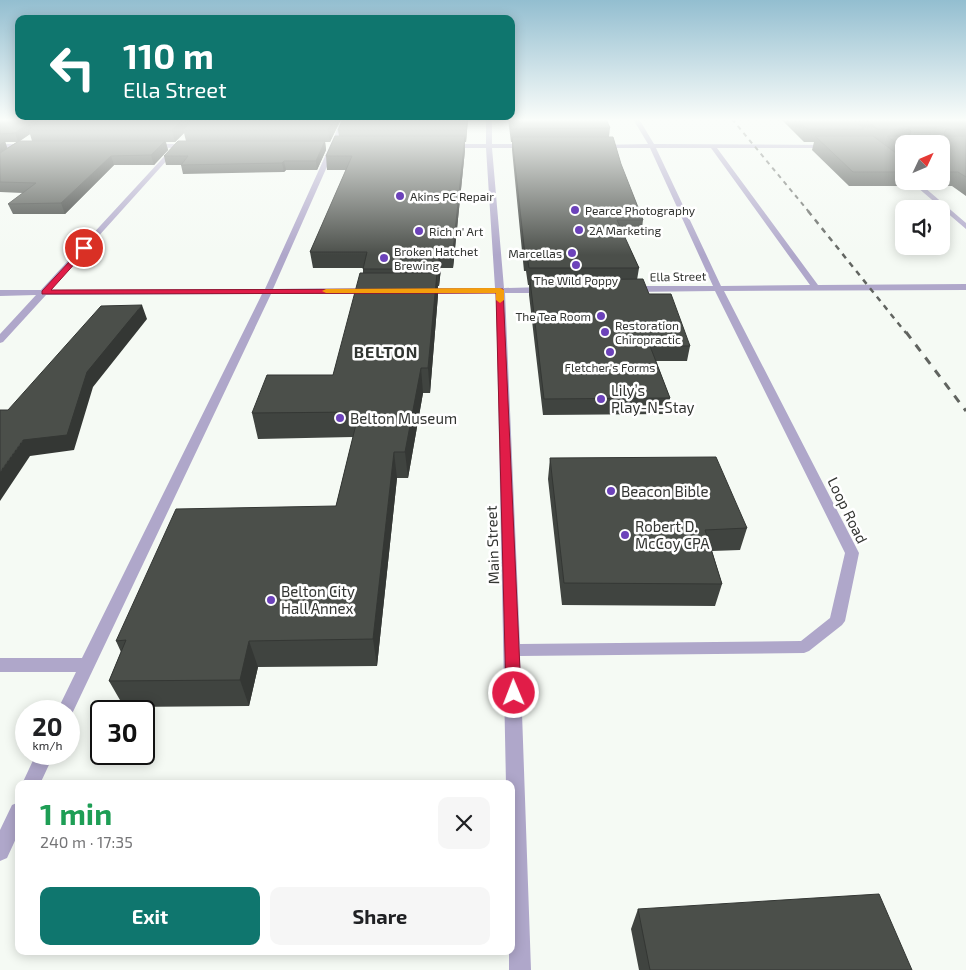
<!DOCTYPE html>
<meta charset="utf-8">
<style>
:root{--surface:#fff;--page:#f6f6f6;--text:#202124;--muted:#757577;--accent:#0f766e}
body{margin:0;font-family:"Exo 2",sans-serif;background:var(--page);color:var(--text);height:100vh;display:flex;flex-direction:column;font-size:19px;white-space:nowrap}
*{box-sizing:border-box;margin:0}
p{font-size:16px;color:var(--muted)}
.icon{flex:none;width:28px;height:28px;fill:none;stroke:currentColor;stroke-width:2;stroke-linecap:round;stroke-linejoin:round}
.map{position:relative;flex:1;overflow:hidden}
.panel{position:absolute;left:15px;top:780px;width:500px;height:175px;display:flex;flex-direction:column;background:var(--surface);border-radius:10px;box-shadow:0 2px 12px #0003}
.panel>*{flex:none}
.hud{position:absolute;left:15px;top:15px;width:500px;height:105px;border-radius:10px;box-shadow:0 2px 12px #0003;background:#0f766e;color:#fff;overflow:hidden}
.needle{width:32px;rotate:46deg}
.buttons{position:absolute;left:895px;top:135px;display:grid;gap:10px}
.buttons a{display:grid;place-items:center;width:55px;height:55px;border-radius:10px;background:var(--surface);box-shadow:0 2px 12px #0003;font-size:25px}
.speed{position:absolute;left:15px;top:700px;display:flex;gap:10px;font-size:25px;font-weight:700;text-align:center}
.speed>*{display:grid;place-content:center;width:65px;height:65px;border-radius:50%;background:var(--surface);box-shadow:0 2px 12px #0003;line-height:1}
.speed small{font-size:12px;font-weight:400}
.speed .limit{border:2px solid #111;border-radius:8px;background:#fff;color:#111}
.pin{position:absolute;display:grid;place-items:center;width:42px;height:42px;color:#fff;margin:-21px;border:2px solid #fff;border-radius:50%;box-shadow:0 1px 5px #0007}
.me{position:absolute;width:55px;margin:-28px;rotate:359deg;stroke-linejoin:round;filter:drop-shadow(0 0 4px #0008)}
.turn{display:flex;align-items:center;gap:18px;height:105px;padding:0 25px;font-size:22px}
.turn .icon{width:65px;height:65px;stroke-width:2.5}
.turn b{display:block;font-size:35px;line-height:42px}
.round{display:grid;place-items:center;flex:none;width:52px;height:52px;border-radius:10px;background:var(--page)}
.overview{display:flex;align-items:center;justify-content:space-between;height:85px;padding:0 25px}
h1{font-size:30px;font-weight:700;line-height:38px;color:#1e9e55}
.button{display:flex;gap:10px;margin-top:auto;padding:10px 25px}
.button a{flex:1;height:58px;border-radius:10px;background:var(--accent);color:#fff;font-size:20px;font-weight:700;line-height:58px;text-align:center}
.button a+a{background:var(--page);color:var(--text)}
.map>svg:first-child{display:block}
.lines{fill:none;stroke-linecap:round;stroke-linejoin:round}
.minor{fill:#afa7ca;fill-rule:evenodd}
.rail-far2{stroke:#616460;stroke-width:2;stroke-dasharray:4.5 4.5;stroke-linecap:butt}
.rail-far1{stroke:#616460;stroke-width:2.5;stroke-dasharray:5.5 5.5;stroke-linecap:butt}
.rail{stroke:#616460;stroke-width:3;stroke-dasharray:8 8;stroke-linecap:butt}
.wall{fill:#404440;fill-rule:evenodd}
.shaded-wall{fill:#343734}
.building{fill:#4b4f4a;stroke:#343734}
.route{fill:#e11d48;stroke:#92132f}
.slow{fill:#f59e0b}
.poi-dot{fill:#6c42ba;stroke:#fff;stroke-width:2}
.labels{text-anchor:middle;dominant-baseline:central;stroke-width:5;stroke-linejoin:round;paint-order:stroke}
.far-poi-label{font-size:12px;fill:#333532;stroke:#fff;text-anchor:start}
.far-street-label{font-size:12px;fill:#333532;stroke:#fff}
.poi-label{font-size:15px;fill:#333532;stroke:#fff;text-anchor:start}
.street-label{font-size:15px;fill:#333532;stroke:#fff}
.far-district-label{font-size:16px;font-weight:bold;letter-spacing:1px;fill:#313531;stroke:#fff}
</style>
<div class="map">
<svg width="966" height="970" viewBox="0 0 966 970">
<rect width="100%" height="100%" fill="#f5faf4"/>
<g class="lines">
<path class="minor" d="M 342,119 L 348,119 L 273,289 L 372,288 L 376,291 L 372,294 L 271,294 L 71,716 L 69,717 L 69,711 L 57,711 L 76,672 L 0,672 L 0,658 L 82,658 L 262,294 L 46,295 L 3,342 L 0,343 L 0,334 L 36,295 L 0,296 L 0,290 L 41,290 L 172,148 L 148,147 L 150,144 L 190,144 L 193,146 L 178,148 L 50,290 L 265,289 Z
M 486,119 L 492,119 L 492,144 L 527,144 L 530,146 L 527,148 L 492,148 L 504,288 L 545,287 L 549,290 L 545,293 L 505,293 L 520,644 L 801,641 L 830,618 L 845,553 L 715,291 L 630,292 L 626,289 L 630,286 L 713,286 L 650,148 L 600,148 L 598,145 L 648,144 L 633,119 L 639,119 L 654,144 L 832,145 L 830,148 L 717,148 L 818,285 L 966,284 L 966,290 L 724,291 L 859,553 L 845,621 L 842,625 L 809,651 L 804,653 L 520,656 L 531,970 L 509,970 L 509,951 L 511,951 L 511,784 L 506,784 L 496,293 L 422,294 L 418,291 L 422,288 L 495,288 L 486,148 L 450,148 L 447,146 L 450,144 L 486,144 ZM 656,148 L 711,148 L 810,285 L 721,286 Z
M 0,144 L 27,144 L 30,146 L 27,148 L 0,148 Z
M 910,181 L 917,181 L 966,223 L 966,229 Z
M 36,754 L 54,754 L 40,784 L 22,784 Z
M 19,802 L 19,832 L 7,858 L 0,861 L 0,830 L 12,805 Z"/>
<path class="rail-far2" d="M 732,119 L 809,212"/>
<path class="rail-far1" d="M 808,211 L 906,333"/>
<path class="rail" d="M 906,332 L 966,411"/>
</g>
<path class="wall" d="M 0,119 L 341,119 L 330,142 L 325,142 L 326,150 L 317,170 L 286,170 L 284,172 L 183,174 L 181,165 L 166,165 L 164,156 L 186,141 L 184,133 L 175,142 L 166,142 L 168,150 L 154,165 L 114,165 L 65,214 L 13,214 L 8,204 L 23,193 L 0,192 ZM 30,134 L 32,141 L 20,141 ZM 5,142 L 17,142 L 7,148 Z
M 468,119 L 466,142 L 465,142 L 465,150 L 453,268 L 441,268 L 439,286 L 438,286 L 438,295 L 430,393 L 423,393 L 408,478 L 397,478 L 377,666 L 258,667 L 249,706 L 124,707 L 109,681 L 121,652 L 116,641 L 336,506 L 353,437 L 258,439 L 252,413 L 333,375 L 363,273 L 363,268 L 313,268 L 310,252 L 346,170 L 327,170 L 326,156 L 339,136 L 338,130 Z
M 508,119 L 606,119 L 610,128 L 609,137 L 643,220 L 641,236 L 624,236 L 639,268 L 637,280 L 649,294 L 690,346 L 687,361 L 656,361 L 670,398 L 667,414 L 543,415 L 529,295 L 529,285 L 528,285 L 526,271 L 524,271 L 512,150 L 512,142 L 511,142 Z
M 781,119 L 966,119 L 966,196 L 952,186 L 926,186 L 920,181 L 941,181 L 941,144 L 904,144 L 904,181 L 915,181 L 913,186 L 849,186 L 812,150 L 814,142 L 804,142 Z
M 550,458 L 747,528 L 740,550 L 712,551 L 722,584 L 715,606 L 562,605 L 548,479 Z
M 638,909 L 912,970 L 639,970 L 631,929 Z"/>
<path class="shaded-wall" d="M 35,119 L 50,119 L 28,130 L 30,134 L 18,142 L 15,133 Z
M 183,119 L 197,119 L 183,130 L 184,133 L 175,142 L 172,130 Z
M 334,119 L 341,119 L 330,142 L 328,130 Z
M 467,119 L 468,119 L 466,142 L 466,130 Z
M 465,136 L 465,150 L 453,268 L 453,251 Z
M 5,141 L 8,150 L 0,156 L 0,144 Z
M 165,141 L 168,150 L 154,165 L 151,155 Z
M 325,141 L 326,150 L 317,170 L 316,161 Z
M 111,156 L 114,165 L 65,214 L 61,203 Z
M 284,161 L 286,170 L 284,172 L 282,163 Z
M 440,251 L 441,268 L 439,286 L 438,269 Z
M 437,273 L 438,295 L 430,393 L 428,368 Z
M 142,305 L 147,319 L 93,387 L 74,450 L 30,456 L 0,501 L 0,472 L 23,440 Z
M 421,368 L 423,393 L 408,478 L 405,452 Z
M 394,452 L 397,478 L 377,666 L 373,639 Z
M 249,641 L 258,667 L 249,706 L 240,680 Z"/>
<path class="building" d="M 0,119 L 35,119 L 15,133 L 0,134 Z
M 43,119 L 183,119 L 172,130 L 28,130 Z
M 193,119 L 334,119 L 328,130 L 183,130 Z
M 343,119 L 467,119 L 466,130 L 338,130 Z
M 510,119 L 606,119 L 610,128 L 511,129 Z
M 797,119 L 853,119 L 864,129 L 807,129 Z
M 865,119 L 966,119 L 966,129 L 946,129 L 944,134 L 946,136 L 966,136 L 966,177 L 958,172 L 941,172 L 941,144 L 904,144 L 904,149 L 887,136 L 909,136 L 911,131 L 909,129 L 877,129 Z
M 335,136 L 465,136 L 453,251 L 440,251 L 438,269 L 363,269 L 367,252 L 310,252 L 352,156 L 326,156 Z
M 815,136 L 873,136 L 904,159 L 904,172 L 853,172 Z
M 512,137 L 613,137 L 621,164 L 643,220 L 617,220 L 639,268 L 529,268 L 527,255 L 525,255 Z
M 19,141 L 165,141 L 151,155 L 111,156 L 61,203 L 8,204 L 36,183 L 0,182 L 0,153 Z
M 178,141 L 325,141 L 316,161 L 284,161 L 282,163 L 181,165 L 188,156 L 164,156 Z
M 360,273 L 437,273 L 428,368 L 421,368 L 405,452 L 394,452 L 373,639 L 249,641 L 240,680 L 109,681 L 126,640 L 116,641 L 176,509 L 336,506 L 359,412 L 252,413 L 267,375 L 333,375 Z
M 643,279 L 649,294 L 671,294 L 690,346 L 650,346 L 670,398 L 544,399 L 530,280 Z
M 142,305 L 87,372 L 67,435 L 23,440 L 0,472 L 0,410 L 8,410 L 101,306 Z
M 716,457 L 747,528 L 705,530 L 722,584 L 564,583 L 550,458 Z
M 879,894 L 912,970 L 650,970 L 638,909 Z"/>
<linearGradient id="sky" x2="0" y2="1"><stop stop-color="#93bed0"/><stop offset="0.47" stop-color="#fafdfa"/><stop offset="1" stop-color="#fafdfa" stop-opacity="0"/></linearGradient>
<rect width="966" height="255" fill="url(#sky)"/>
<path class="route" d="M 84,246 L 88,248 L 87,250 L 51,290 L 503,289 L 521,693 L 519,698 L 514,700 L 508,698 L 506,693 L 496,293 L 42,294 L 42,291 Z"/>
<path class="slow" d="M 500,288 L 504,290 L 504,300 L 500,303 L 496,300 L 496,293 L 326,293 L 322,291 L 326,289 Z"/>
<g class="poi-dot">
<circle cx="400" cy="196" r="5"/>
<circle cx="575" cy="210" r="5"/>
<circle cx="579" cy="230" r="5"/>
<circle cx="419" cy="231" r="5"/>
<circle cx="572" cy="253" r="5"/>
<circle cx="384" cy="258" r="5"/>
<circle cx="576" cy="265" r="5"/>
<circle cx="601" cy="316" r="5"/>
<circle cx="605" cy="332" r="5"/>
<circle cx="610" cy="352" r="5"/>
<circle cx="601" cy="399" r="5"/>
<circle cx="340" cy="418" r="5"/>
<circle cx="611" cy="491" r="5"/>
<circle cx="625" cy="535" r="5"/>
<circle cx="271" cy="600" r="5"/>
</g>
<g class="labels">
<g class="far-poi-label">
<text x="410" y="196">Akins PC Repair</text>
<text x="585" y="210">Pearce Photography</text>
<text x="589" y="230">2A Marketing</text>
<text x="429" y="231">Rich n' Art</text>
<text x="394" y="251">Broken Hatchet<tspan x="394" dy="14">Brewing</tspan></text>
<text x="562" y="253" text-anchor="end">Marcellas</text>
<text x="576" y="280" text-anchor="middle">The Wild Poppy</text>
<text x="591" y="316" text-anchor="end">The Tea Room</text>
<text x="615" y="325">Restoration<tspan x="615" dy="14">Chiropractic</tspan></text>
<text x="610" y="367" text-anchor="middle">Fletcher's Forms</text>
</g>
<g class="far-street-label">
<text transform="translate(678 276) rotate(-1)">Ella Street</text>
</g>
<g class="poi-label">
<text x="611" y="390">Lily’s<tspan x="611" dy="17">Play-N-Stay</tspan></text>
<text x="350" y="418">Belton Museum</text>
<text x="621" y="491">Beacon Bible</text>
<text x="635" y="526">Robert D.<tspan x="635" dy="17">McCoy CPA</tspan></text>
<text x="281" y="591">Belton City<tspan x="281" dy="17">Hall Annex</tspan></text>
</g>
<g class="street-label">
<text transform="translate(848 510) rotate(64)">Loop Road</text>
<text transform="translate(492 545) rotate(-92)">Main Street</text>
</g>
<g class="far-district-label">
<text x="386" y="351">BELTON</text>
</g>
</g>
</svg>
<div class="buttons">
<a><svg class="needle" viewBox="-14 -14 28 28"><path d="M0-13l5 13h-10z" fill="#e53935"/><path d="M0 13l5-13h-10z" fill="#757577"/></svg></a>
<a><svg class="icon" aria-label="sound" viewBox="0 0 24 24"><path d="M4 9h4l5-4v14l-5-4H4zM17 9q2 3 0 6"/></svg></a>
</div>
<div class="speed"><div>20<small>km/h</small></div><div class="limit">30</div></div>
<div class="pin" style="left:84px;top:248px;background:#d93025"><svg class="icon" aria-label="arrive" viewBox="0 0 24 24"><path d="M6 21V4h12l-3 4 3 4H6"/></svg></div>
<svg class="me" style="left:514px;top:693px" viewBox="-20 -20 40 40"><circle r="17" fill="#e11d48" stroke="#fff" stroke-width="3"/><path d="M0-11L8 9 0 5-8 9z" fill="#fff"/></svg>
<div class="hud">
<div class="turn"><svg class="icon" aria-label="left" viewBox="0 0 24 24"><path d="M17 20v-9H6M10 6l-5 5 5 5"/></svg><div><b>110 m</b>Ella Street</div></div>
</div>
<section class="panel">
<div class="overview"><div><h1>1 min</h1><p>240 m · 17:35</p></div><a class="round"><svg class="icon" aria-label="close" viewBox="0 0 24 24"><path d="M6 6l12 12M18 6L6 18"/></svg></a></div>
<div class="button"><a>Exit</a><a>Share</a></div>
</section>
</div>
